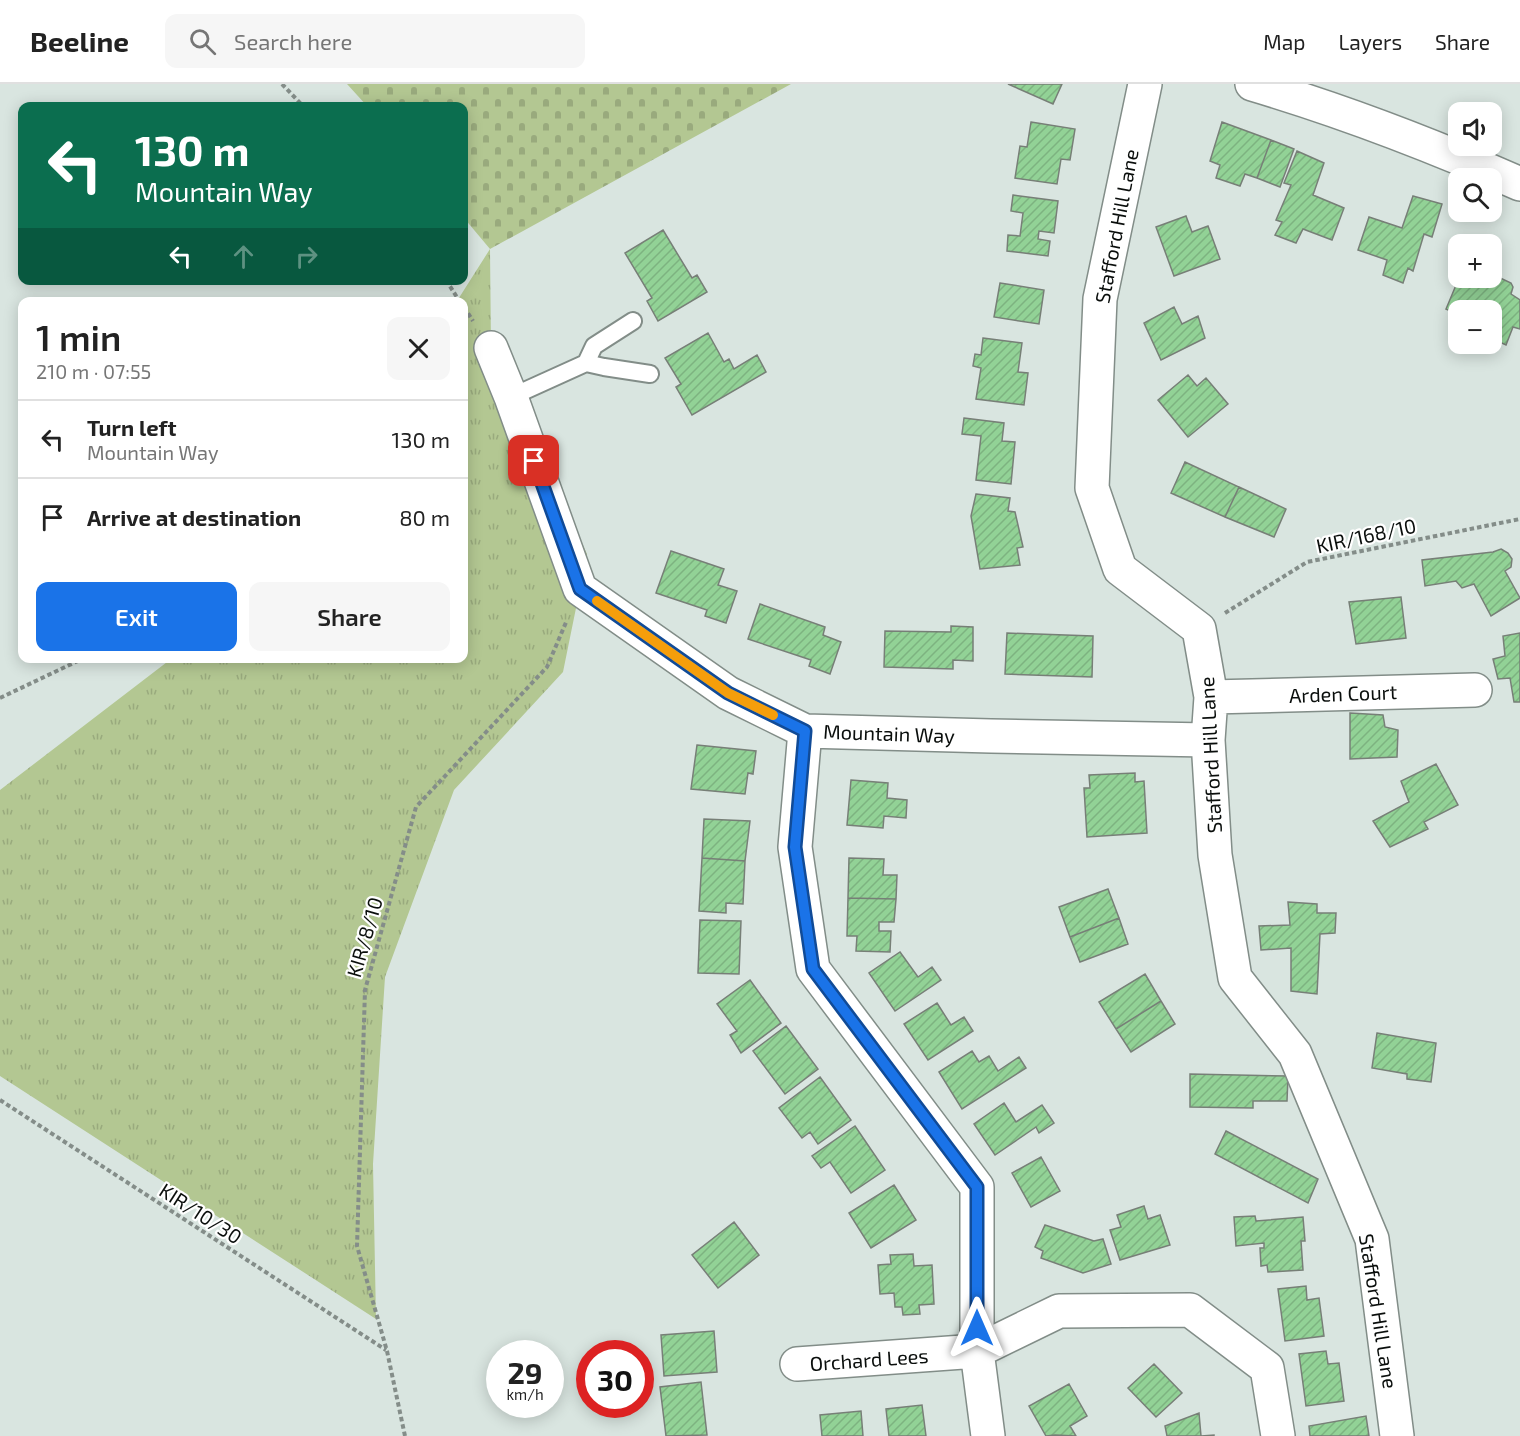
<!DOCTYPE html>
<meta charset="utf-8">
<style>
:root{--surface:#fff;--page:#f6f6f6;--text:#222;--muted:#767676;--line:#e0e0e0;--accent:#1a73e8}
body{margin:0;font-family:"Exo 2",sans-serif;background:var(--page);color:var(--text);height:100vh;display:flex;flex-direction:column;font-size:22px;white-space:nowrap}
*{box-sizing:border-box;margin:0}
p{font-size:20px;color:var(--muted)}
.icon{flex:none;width:33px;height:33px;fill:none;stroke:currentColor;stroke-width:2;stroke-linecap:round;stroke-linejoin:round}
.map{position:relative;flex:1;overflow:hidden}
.side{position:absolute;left:18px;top:213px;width:450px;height:366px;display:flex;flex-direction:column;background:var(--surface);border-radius:12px;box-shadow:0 3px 15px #0003}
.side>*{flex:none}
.banner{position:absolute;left:18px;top:18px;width:450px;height:183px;border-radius:12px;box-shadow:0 3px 15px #0003;background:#0b6e4f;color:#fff;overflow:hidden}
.tools{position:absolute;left:1448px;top:18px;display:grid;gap:12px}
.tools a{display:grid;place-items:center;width:54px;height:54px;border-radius:12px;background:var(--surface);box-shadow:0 3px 15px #0003;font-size:30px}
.speed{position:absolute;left:486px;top:1256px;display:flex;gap:12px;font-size:30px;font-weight:700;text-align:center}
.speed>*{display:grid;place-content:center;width:78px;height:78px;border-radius:50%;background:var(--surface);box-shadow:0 3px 15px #0003;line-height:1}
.speed small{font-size:15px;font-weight:400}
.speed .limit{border:9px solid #d22;background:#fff;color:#111}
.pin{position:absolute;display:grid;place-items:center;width:51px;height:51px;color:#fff;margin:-26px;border-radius:12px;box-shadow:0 3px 9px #0006}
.me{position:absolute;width:66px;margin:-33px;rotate:0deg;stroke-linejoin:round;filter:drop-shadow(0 0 4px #0008)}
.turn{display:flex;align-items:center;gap:21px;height:126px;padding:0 18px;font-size:27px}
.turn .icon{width:78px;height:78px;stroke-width:2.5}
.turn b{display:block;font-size:42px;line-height:51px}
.lanes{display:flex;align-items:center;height:57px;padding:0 18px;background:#0003;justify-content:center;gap:30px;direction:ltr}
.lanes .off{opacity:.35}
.round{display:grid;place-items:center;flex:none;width:63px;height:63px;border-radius:12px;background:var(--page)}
.overview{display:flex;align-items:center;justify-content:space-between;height:102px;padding:0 18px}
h1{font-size:36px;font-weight:600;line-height:45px}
.primary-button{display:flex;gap:12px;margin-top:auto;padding:12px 18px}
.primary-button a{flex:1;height:69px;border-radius:12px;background:var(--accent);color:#fff;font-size:24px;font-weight:600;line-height:69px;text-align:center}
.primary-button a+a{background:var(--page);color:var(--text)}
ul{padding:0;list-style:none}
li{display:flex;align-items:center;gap:18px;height:78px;padding:0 18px;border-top:2px solid var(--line)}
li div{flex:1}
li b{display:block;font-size:22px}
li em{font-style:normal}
header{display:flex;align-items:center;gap:36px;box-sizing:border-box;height:84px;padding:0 30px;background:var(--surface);border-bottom:2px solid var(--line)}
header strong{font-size:28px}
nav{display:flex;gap:33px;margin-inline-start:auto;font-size:21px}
.search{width:420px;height:54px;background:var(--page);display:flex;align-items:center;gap:15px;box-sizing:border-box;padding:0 21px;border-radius:12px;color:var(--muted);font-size:22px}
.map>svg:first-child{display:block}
.grass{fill:url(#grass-tufts)}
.cemetery{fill:url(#cemetery-stones)}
.building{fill:url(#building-hatch);stroke:#777f77;stroke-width:1.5}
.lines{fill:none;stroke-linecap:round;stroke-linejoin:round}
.service-casing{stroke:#828d88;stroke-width:20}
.minor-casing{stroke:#828d88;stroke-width:36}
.path{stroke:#848d89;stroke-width:4;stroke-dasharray:4.5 3;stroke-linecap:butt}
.service{stroke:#fff;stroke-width:16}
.minor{stroke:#fff;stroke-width:33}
.route-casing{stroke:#114b97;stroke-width:15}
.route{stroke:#1a73e8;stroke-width:10}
.slow{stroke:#f59e0b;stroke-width:10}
.labels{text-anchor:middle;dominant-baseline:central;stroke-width:4.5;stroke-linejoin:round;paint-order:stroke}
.street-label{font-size:20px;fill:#0a0e0c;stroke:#fff}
</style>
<header>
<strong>Beeline</strong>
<div class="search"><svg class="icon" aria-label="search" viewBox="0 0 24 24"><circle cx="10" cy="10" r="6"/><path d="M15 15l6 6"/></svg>Search here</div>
<nav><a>Map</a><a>Layers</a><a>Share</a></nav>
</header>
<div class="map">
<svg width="1520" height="1352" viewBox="0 0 1520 1352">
<defs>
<pattern id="grass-tufts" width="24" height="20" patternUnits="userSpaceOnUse" patternTransform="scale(1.5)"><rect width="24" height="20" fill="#b3c792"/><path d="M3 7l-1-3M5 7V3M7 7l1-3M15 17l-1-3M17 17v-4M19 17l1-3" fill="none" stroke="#99aa7d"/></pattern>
<pattern id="cemetery-stones" width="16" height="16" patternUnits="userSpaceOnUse" patternTransform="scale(1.5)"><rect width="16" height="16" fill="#b3c792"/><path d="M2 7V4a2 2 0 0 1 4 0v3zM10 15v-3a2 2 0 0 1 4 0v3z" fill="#99aa7d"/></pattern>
<pattern id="building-hatch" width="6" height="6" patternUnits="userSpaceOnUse" patternTransform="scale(1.5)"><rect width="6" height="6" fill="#92d296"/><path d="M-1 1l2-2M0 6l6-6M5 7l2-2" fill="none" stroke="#7db380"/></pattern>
</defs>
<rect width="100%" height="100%" fill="#d9e5e0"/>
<path class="grass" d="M 490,165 L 491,264 L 587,470 L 563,588 L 454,706 L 385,893 L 373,1080 L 376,1235 L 0,992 L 0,706 L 171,575 L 464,574 L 464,218 L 457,217 Z"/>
<path class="cemetery" d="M 347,0 L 791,0 L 490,165 L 464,134 L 464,22 L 367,22 Z"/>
<path class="building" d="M 1008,0 L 1062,0 L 1053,20 Z
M 1031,38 L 1075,45 L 1070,76 L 1061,75 L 1057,100 L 1015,94 L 1020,62 L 1027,63 Z
M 1222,38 L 1271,56 L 1257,94 L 1245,90 L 1240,102 L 1216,94 L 1220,81 L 1210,77 Z
M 1271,56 L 1294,65 L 1280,103 L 1257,94 Z
M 1297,67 L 1324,79 L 1313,111 L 1344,124 L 1332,156 L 1303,145 L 1296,159 L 1275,151 L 1282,138 L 1276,136 L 1291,101 L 1284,99 Z
M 1013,111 L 1058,117 L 1054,149 L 1039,147 L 1038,155 L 1050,157 L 1048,172 L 1007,167 L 1008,151 L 1020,152 L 1023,129 L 1011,127 Z
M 1413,112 L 1442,120 L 1432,153 L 1424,150 L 1413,187 L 1408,184 L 1403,199 L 1383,191 L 1387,176 L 1358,166 L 1369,133 L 1402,144 Z
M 1186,132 L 1192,148 L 1208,142 L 1220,175 L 1174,192 L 1156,143 Z
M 663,146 L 692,194 L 697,191 L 707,208 L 658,237 L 647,217 L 652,214 L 625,169 Z
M 1496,192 L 1511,199 L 1513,203 L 1511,210 L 1520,216 L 1520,245 L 1513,243 L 1506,261 L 1491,254 L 1491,226 L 1458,226 L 1458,230 L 1446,225 L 1459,194 L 1469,194 L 1489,201 L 1492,194 Z
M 1000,199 L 1044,206 L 1039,240 L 994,233 Z
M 1174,223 L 1182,240 L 1198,232 L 1205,254 L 1161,276 L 1144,239 Z
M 708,249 L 724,278 L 729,275 L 734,285 L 757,271 L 766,288 L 692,331 L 676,303 L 681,300 L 665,274 Z
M 983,254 L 1022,259 L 1018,288 L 1028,289 L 1024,321 L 976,315 L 981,284 L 973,282 L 975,270 L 981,271 Z
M 1188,291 L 1197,302 L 1206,294 L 1228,320 L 1188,353 L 1158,316 Z
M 964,334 L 1004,339 L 1002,357 L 1015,358 L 1011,400 L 976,396 L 981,352 L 962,350 Z
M 1185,378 L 1239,403 L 1225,433 L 1171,409 Z
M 1239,403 L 1286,425 L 1274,453 L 1225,433 Z
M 976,410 L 1010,414 L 1008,427 L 1015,428 L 1023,463 L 1017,464 L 1020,481 L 980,485 L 971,432 Z
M 1501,465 L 1508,469 L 1512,475 L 1511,483 L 1505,487 L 1520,514 L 1491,532 L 1474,500 L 1462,504 L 1456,497 L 1425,502 L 1422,476 L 1493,468 Z
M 671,467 L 724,485 L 718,501 L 737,507 L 726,539 L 705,532 L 707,526 L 656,509 Z
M 1401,513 L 1406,554 L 1356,560 L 1349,518 Z
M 760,520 L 825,543 L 823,551 L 841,558 L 830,590 L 809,582 L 811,576 L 748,555 Z
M 951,542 L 973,543 L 973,577 L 953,576 L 953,585 L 884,583 L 885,547 L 951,548 Z
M 1007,549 L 1093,552 L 1092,593 L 1005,590 Z
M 1520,549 L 1520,618 L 1514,618 L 1510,594 L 1498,595 L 1493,575 L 1505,572 L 1503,552 Z
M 1350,629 L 1383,631 L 1385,643 L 1398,646 L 1397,673 L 1350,675 Z
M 697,661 L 756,667 L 753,690 L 748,689 L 745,710 L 691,705 Z
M 1436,680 L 1458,721 L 1424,738 L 1428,745 L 1390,763 L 1373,737 L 1409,718 L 1401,697 Z
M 1135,689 L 1135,698 L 1144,697 L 1147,749 L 1087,753 L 1084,704 L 1090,704 L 1089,691 Z
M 851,696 L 888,699 L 887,714 L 907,716 L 906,734 L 884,732 L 883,744 L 847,741 Z
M 704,735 L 750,737 L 745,777 L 702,774 Z
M 702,774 L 745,777 L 743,820 L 726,819 L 726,829 L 699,827 Z
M 849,774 L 884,775 L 883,791 L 897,791 L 896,815 L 848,814 Z
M 1108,805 L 1119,834 L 1070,853 L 1059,823 Z
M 848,814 L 896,815 L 894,838 L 879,838 L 879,847 L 891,847 L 890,868 L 856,867 L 857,852 L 847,852 Z
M 1288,818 L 1317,820 L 1317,829 L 1336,829 L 1335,849 L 1320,850 L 1317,910 L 1291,907 L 1291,864 L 1261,866 L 1259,842 L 1290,841 Z
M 1119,834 L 1128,860 L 1080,878 L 1070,853 Z
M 700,836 L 741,837 L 739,890 L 698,889 Z
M 900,868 L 918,893 L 932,883 L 941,896 L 895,927 L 869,889 Z
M 1145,890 L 1161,917 L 1116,945 L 1099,918 Z
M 750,896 L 781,939 L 741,969 L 730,951 L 737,947 L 717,920 Z
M 1161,917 L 1175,940 L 1131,968 L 1116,945 Z
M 937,919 L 951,941 L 964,933 L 973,947 L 928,976 L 904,940 Z
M 786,942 L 818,985 L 785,1010 L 753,967 Z
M 1377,949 L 1436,959 L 1431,998 L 1407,995 L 1407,990 L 1372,984 Z
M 972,967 L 979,978 L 989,972 L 998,987 L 1019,973 L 1026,984 L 962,1025 L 939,988 Z
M 1190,990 L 1288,992 L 1287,1017 L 1253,1017 L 1253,1024 L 1190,1023 Z
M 820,993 L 851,1036 L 818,1060 L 810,1048 L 802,1054 L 779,1024 Z
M 1004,1019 L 1016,1038 L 1042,1021 L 1054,1039 L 1039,1049 L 1036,1043 L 995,1071 L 974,1040 Z
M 855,1042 L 885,1086 L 851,1109 L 830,1078 L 821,1084 L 812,1072 Z
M 1226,1047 L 1318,1095 L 1308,1119 L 1215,1070 Z
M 1041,1073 L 1060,1107 L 1031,1123 L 1012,1089 Z
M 894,1101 L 916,1136 L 871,1164 L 849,1129 Z
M 1144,1122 L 1148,1135 L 1160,1131 L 1170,1161 L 1120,1176 L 1110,1146 L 1121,1143 L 1117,1131 Z
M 1255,1132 L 1256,1137 L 1303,1133 L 1305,1157 L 1301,1157 L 1303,1186 L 1268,1188 L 1267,1181 L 1261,1182 L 1260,1164 L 1264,1164 L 1264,1159 L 1236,1162 L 1234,1133 Z
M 734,1138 L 759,1171 L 718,1204 L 692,1171 Z
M 1045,1141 L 1094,1157 L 1103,1155 L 1111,1180 L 1083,1189 L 1041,1174 L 1043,1167 L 1035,1163 Z
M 913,1170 L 914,1182 L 932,1181 L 934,1220 L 919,1221 L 920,1230 L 903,1231 L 902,1223 L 895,1223 L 894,1209 L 880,1210 L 878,1181 L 891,1180 L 890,1171 Z
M 1306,1202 L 1307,1216 L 1319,1214 L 1324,1252 L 1285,1257 L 1278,1205 Z
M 714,1247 L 717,1288 L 664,1292 L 661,1251 Z
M 1326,1267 L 1328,1280 L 1339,1279 L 1344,1317 L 1306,1322 L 1299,1270 Z
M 1154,1280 L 1182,1309 L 1156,1333 L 1128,1304 Z
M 701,1298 L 707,1351 L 666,1352 L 660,1303 Z
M 1069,1300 L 1087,1332 L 1070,1342 L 1076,1352 L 1055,1351 L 1046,1352 L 1029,1322 Z
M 922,1321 L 926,1352 L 889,1352 L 886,1325 Z
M 861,1327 L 863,1352 L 822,1352 L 820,1331 Z
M 1199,1329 L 1201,1352 L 1214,1351 L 1214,1352 L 1167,1352 L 1165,1342 Z
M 1366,1332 L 1369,1352 L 1310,1352 L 1309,1342 Z"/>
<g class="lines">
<defs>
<path id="service" d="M 633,237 L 594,262 L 586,279 L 604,283 L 650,290
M 511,313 L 586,279"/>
<path id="minor" d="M 1145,0 L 1100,215 L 1092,404 L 1120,485 L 1199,545 L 1211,613 L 1208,656 L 1215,771 L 1235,894 L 1295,970 L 1372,1155 L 1397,1352
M 1252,0 C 1343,27 1434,62 1520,100
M 491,264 L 511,313 L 580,505 L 728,609 L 805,647 L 991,652 L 1208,656
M 1211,613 L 1475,606
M 805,647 L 795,763 L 813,885 L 977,1103 L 977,1267 L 988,1352
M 797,1280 L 977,1267 L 1059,1227 L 1190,1226 L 1267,1284 L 1278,1352"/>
</defs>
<use href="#service" class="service-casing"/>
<use href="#minor" class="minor-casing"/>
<path class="path" d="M 282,0 L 303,22
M 446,196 L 460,218
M 464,223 L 473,237
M 1225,529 L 1307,478 L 1520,435
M 0,614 L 84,574
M 0,1016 L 386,1266
M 405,1352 L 387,1267 L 357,1162 L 365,906 L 416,723 L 547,583 L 567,536"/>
<use href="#service" class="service"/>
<use href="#minor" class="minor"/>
</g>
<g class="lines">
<defs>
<path id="route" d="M 534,377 L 580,505 L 728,609 L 805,647 L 795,763 L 813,885 L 977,1103 L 977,1244"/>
</defs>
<use href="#route" class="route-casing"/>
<use href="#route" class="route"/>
<path class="slow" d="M 597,517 L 728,609 L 773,631"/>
</g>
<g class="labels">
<g class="street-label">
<text transform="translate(1116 142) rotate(-79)">Stafford Hill Lane</text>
<text transform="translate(1366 451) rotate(-12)">KIR/168/10</text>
<text transform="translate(1343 609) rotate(-2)">Arden Court</text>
<text transform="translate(889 649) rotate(2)">Mountain Way</text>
<text transform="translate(1210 671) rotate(-93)">Stafford Hill Lane</text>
<text transform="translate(364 853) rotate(-74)">KIR/8/10</text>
<text transform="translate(201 1129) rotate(33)">KIR/10/30</text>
<text transform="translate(1379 1227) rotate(81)">Stafford Hill Lane</text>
<text transform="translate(869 1275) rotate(-4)">Orchard Lees</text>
</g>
</g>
</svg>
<div class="tools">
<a><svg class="icon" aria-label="sound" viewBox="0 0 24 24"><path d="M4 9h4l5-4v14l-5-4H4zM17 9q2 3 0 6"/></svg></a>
<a><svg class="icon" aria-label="search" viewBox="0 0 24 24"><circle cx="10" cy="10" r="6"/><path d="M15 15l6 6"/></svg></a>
<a>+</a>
<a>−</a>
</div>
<div class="speed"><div>29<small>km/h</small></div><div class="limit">30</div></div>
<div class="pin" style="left:534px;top:377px;background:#d93025"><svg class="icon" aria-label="arrive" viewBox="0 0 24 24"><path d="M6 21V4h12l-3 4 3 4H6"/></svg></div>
<svg class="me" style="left:977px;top:1244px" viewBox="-20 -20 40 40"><path d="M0-17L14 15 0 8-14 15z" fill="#1a73e8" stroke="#fff" stroke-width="4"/></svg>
<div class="banner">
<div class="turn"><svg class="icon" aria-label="left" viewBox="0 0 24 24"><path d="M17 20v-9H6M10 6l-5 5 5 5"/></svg><div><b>130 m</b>Mountain Way</div></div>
<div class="lanes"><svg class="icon" aria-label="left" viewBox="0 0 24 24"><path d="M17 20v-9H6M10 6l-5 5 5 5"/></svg><svg class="icon off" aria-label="ahead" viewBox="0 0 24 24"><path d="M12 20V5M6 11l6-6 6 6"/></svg><svg class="icon off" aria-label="right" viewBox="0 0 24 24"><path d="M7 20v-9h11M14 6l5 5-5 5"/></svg></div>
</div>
<section class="side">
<div class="overview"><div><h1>1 min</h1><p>210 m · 07:55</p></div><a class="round"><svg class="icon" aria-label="close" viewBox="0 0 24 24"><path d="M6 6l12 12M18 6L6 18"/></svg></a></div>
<ul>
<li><svg class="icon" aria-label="left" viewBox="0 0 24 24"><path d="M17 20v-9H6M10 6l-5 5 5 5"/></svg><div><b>Turn left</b><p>Mountain Way</p></div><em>130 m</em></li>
<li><svg class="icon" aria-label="arrive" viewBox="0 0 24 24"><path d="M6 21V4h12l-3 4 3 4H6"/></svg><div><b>Arrive at destination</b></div><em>80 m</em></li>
</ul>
<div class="primary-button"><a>Exit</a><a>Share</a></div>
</section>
</div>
